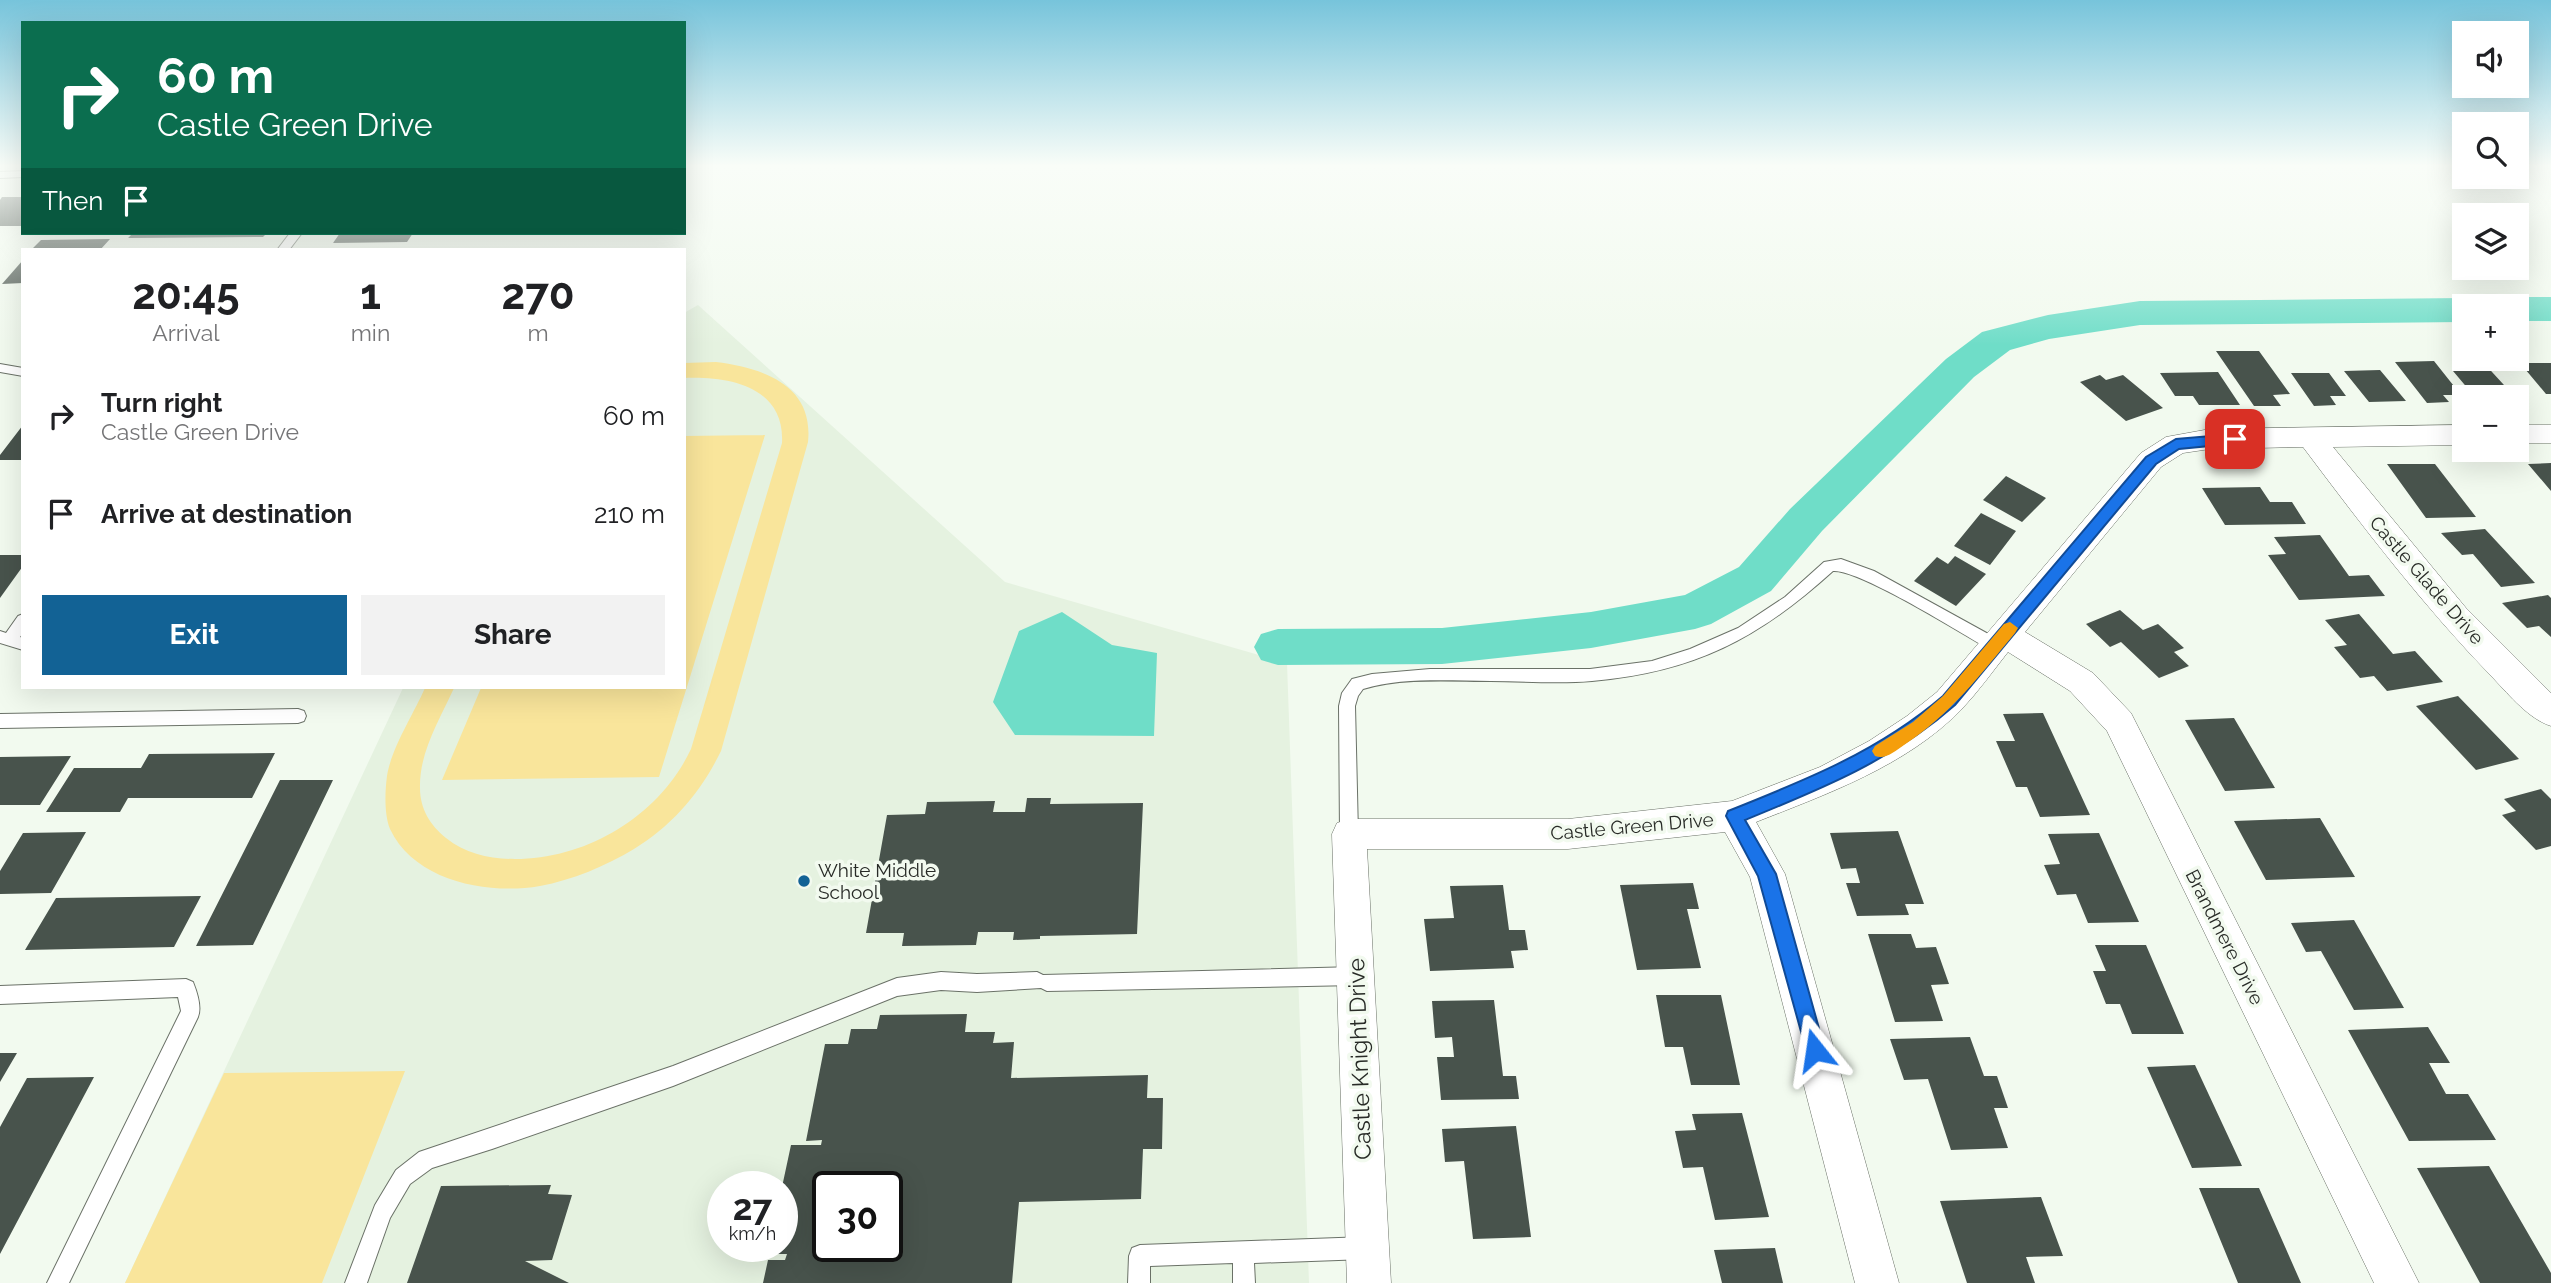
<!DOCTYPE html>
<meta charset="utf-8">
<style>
:root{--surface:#fff;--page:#f2f2f2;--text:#202124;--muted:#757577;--accent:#126295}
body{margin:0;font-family:Raleway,sans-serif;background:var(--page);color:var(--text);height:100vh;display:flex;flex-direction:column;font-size:26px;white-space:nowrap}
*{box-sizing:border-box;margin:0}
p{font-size:23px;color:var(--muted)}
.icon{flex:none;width:38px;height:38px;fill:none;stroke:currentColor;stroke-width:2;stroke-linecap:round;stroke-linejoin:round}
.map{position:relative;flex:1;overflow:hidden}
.drawer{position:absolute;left:21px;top:248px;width:665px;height:441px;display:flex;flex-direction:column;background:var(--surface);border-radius:0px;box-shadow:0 7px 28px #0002}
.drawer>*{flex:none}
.hud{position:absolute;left:21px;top:21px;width:665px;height:214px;border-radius:0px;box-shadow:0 7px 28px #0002;background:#0b6e4f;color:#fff;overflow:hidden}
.controls{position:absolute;left:2452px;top:21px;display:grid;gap:14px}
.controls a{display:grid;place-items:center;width:77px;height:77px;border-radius:0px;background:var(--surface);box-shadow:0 7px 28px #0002;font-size:35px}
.speed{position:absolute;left:707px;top:1171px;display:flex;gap:14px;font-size:35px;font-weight:700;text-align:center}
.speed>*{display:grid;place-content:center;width:91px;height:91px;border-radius:50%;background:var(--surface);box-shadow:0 7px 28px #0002;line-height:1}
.speed small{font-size:18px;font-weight:400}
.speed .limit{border:4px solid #111;border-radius:10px;background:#fff;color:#111}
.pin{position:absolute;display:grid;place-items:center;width:60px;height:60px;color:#fff;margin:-30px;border-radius:14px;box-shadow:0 4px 10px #0006}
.me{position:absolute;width:77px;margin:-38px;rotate:345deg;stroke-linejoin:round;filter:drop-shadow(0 0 5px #0008)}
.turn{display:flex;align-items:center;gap:24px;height:147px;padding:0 21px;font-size:32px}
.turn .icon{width:91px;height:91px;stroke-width:2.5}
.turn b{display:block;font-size:49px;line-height:60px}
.then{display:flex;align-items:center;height:66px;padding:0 21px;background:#0003;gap:14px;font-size:26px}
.eta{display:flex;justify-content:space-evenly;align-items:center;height:119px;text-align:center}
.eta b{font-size:42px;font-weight:700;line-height:49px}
.action{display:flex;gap:14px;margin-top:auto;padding:14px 21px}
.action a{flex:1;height:80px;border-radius:0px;background:var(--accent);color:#fff;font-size:28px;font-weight:700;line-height:80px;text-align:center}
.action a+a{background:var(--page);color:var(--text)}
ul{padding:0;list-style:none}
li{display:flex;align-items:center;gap:21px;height:98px;padding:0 21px}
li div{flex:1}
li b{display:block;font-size:26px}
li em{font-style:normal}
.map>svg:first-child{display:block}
.built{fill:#e5f2e0;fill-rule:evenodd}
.green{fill:#f9e59b}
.water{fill:#6fddc8}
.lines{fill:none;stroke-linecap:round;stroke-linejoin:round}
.river{fill:#6fddc8;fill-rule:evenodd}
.building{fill:#48534c;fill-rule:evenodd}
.service-casing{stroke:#6a7167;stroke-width:2}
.minor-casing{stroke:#6a7167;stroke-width:1}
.service{fill:#fff;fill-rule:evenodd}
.minor{fill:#fff;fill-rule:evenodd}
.route{fill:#1a73e8;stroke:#114b97;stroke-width:2}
.slow{fill:#f59e0b}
.poi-dot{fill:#126295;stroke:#f2faef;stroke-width:2.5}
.labels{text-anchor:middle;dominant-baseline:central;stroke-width:7;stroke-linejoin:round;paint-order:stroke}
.street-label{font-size:19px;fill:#282b27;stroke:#f2faef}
.poi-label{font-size:19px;fill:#282b27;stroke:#f2faef;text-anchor:start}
.near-street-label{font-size:23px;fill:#282b27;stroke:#f2faef}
</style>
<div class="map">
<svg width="2551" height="1283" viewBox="0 0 2551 1283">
<rect width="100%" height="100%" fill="#f2faef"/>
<path class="built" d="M 698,305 L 1005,582 L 1287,663 L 1309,1283 L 125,1283 L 403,688 L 684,688 L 684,313 ZM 723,1186 L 782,1186 L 782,1246 L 723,1246 ZM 828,1186 L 887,1186 L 887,1246 L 828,1246 Z"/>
<path class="green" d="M 716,362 C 763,368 814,385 808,442 L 721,751 C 701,792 673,825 634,849 C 606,866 572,880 540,886 C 489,895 415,882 390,829 C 384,814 385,791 387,776 C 391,749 414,713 425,688 L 454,688 C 440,719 419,752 420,788 C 420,809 430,825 446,838 C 466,854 490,859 515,859 C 588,859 660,815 691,749 L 782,443 C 785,387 730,376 684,378 L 684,363 Z
M 765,435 L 659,777 L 442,780 L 481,688 L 684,688 L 684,436 Z
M 405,1071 L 322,1283 L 125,1283 L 224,1073 Z"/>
<path class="water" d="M 1062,612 L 1112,645 L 1157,653 L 1154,736 L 1015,735 L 993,702 L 1019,631 Z"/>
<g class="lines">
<path class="river" d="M 2516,297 L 2551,297 L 2551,321 L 2516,321 L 2516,306 L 2499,306 L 2502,301 Z
M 2464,298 L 2478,301 L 2481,306 L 2464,306 L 2464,322 L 2140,325 L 2049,339 L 2010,350 L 1974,377 L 1822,531 L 1771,591 L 1711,624 L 1695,629 L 1591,648 L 1442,664 L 1278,665 L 1261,660 L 1254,647 L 1261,634 L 1278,629 L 1442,628 L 1591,612 L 1685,595 L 1739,567 L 1790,509 L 1946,359 L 1982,332 L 2048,315 L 2140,301 Z"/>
</g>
<path class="building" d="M 2,197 L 23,197 L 23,226 L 0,226 L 0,200 Z
M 133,233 L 267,233 L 263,237 L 128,238 Z
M 340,233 L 413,233 L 407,242 L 333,243 Z
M 110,239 L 100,250 L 31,250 L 41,240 Z
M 23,260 L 23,283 L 2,284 Z
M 2216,351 L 2259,351 L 2290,394 L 2273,395 L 2281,406 L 2254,406 Z
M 2481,360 L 2515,397 L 2475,397 L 2453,371 L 2470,371 L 2461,361 Z
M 2434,361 L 2461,395 L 2443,395 L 2449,402 L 2427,403 L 2395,362 Z
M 2520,363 L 2551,363 L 2551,394 L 2546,394 Z
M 2380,370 L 2406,401 L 2369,402 L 2344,371 Z
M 2218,372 L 2240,405 L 2199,405 L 2193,396 L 2175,396 L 2160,373 Z
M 2291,373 L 2329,373 L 2346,396 L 2330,396 L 2336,405 L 2314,406 Z
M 2100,375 L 2106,380 L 2123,375 L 2163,408 L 2126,421 L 2080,382 Z
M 23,425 L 23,460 L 0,460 L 0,455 Z
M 2551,463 L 2551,491 L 2528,464 Z
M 2387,464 L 2435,464 L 2476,517 L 2426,518 Z
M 2006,476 L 2046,498 L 2022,522 L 1983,500 Z
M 2260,487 L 2270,502 L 2292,502 L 2306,524 L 2225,525 L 2202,488 Z
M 1981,513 L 2016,531 L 1990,565 L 1954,546 Z
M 2485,529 L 2535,583 L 2501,587 L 2473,554 L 2462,555 L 2441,533 Z
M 2320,535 L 2349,576 L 2369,575 L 2385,596 L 2299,600 L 2268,555 L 2286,554 L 2274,537 Z
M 0,555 L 23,555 L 23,566 L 0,598 Z
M 1955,556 L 1986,574 L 1956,606 L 1914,581 L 1937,557 L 1948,564 Z
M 2548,595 L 2551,598 L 2551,637 L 2539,626 L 2527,628 L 2502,603 Z
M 2120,610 L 2143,630 L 2158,624 L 2184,648 L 2174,652 L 2189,666 L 2159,678 L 2121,642 L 2110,647 L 2086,624 Z
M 2359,614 L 2393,654 L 2415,651 L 2443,682 L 2387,691 L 2374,676 L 2360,678 L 2334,647 L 2347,645 L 2325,620 Z
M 2458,696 L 2519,759 L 2476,770 L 2416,706 Z
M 2043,713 L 2090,815 L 2040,817 L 2027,787 L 2016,787 L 1996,741 L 2015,741 L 2003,714 Z
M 2234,718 L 2275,788 L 2225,791 L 2185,720 Z
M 275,753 L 252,798 L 128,798 L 120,812 L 46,812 L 74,768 L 141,768 L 149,754 Z
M 71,756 L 40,805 L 0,805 L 0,757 Z
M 280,780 L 333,780 L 253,945 L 196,946 Z
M 2541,789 L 2551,799 L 2551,846 L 2536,850 L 2502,815 L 2516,811 L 2504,799 Z
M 1027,798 L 1051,798 L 1050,804 L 1143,803 L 1137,934 L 1040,936 L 1040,939 L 1013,940 L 1014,932 L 978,932 L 976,945 L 902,946 L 904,933 L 866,933 L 887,815 L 925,814 L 927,802 L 995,801 L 993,812 L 1025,812 Z
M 2320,818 L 2355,877 L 2266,880 L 2234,821 Z
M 1898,831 L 1924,904 L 1905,904 L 1909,915 L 1857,916 L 1846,883 L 1860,883 L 1856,868 L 1841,869 L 1830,833 Z
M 86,832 L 51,893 L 0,894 L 0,871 L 23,833 Z
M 2099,833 L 2139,922 L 2088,923 L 2076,894 L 2057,895 L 2044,865 L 2060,864 L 2048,834 Z
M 1693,883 L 1699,909 L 1687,909 L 1701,968 L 1637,970 L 1620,885 Z
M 1503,885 L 1509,930 L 1525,930 L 1528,950 L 1511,951 L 1514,968 L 1430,971 L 1424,919 L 1454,918 L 1450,886 Z
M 201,896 L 174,947 L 25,950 L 56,898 Z
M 2354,920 L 2404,1008 L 2354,1010 L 2321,951 L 2306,952 L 2291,923 Z
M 1868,934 L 1911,934 L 1916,948 L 1936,947 L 1949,984 L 1931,985 L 1943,1021 L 1895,1022 Z
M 2095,945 L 2146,945 L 2184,1034 L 2132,1034 L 2120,1004 L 2106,1004 L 2093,971 L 2106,971 Z
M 1656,995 L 1721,995 L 1740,1085 L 1691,1085 L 1683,1047 L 1665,1047 Z
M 1494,1000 L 1503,1076 L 1516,1076 L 1519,1099 L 1441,1100 L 1437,1057 L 1454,1057 L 1452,1037 L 1435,1038 L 1432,1001 Z
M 967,1014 L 965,1032 L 995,1032 L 993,1043 L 1014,1042 L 1011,1078 L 1148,1075 L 1147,1098 L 1163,1098 L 1162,1149 L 1143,1149 L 1141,1199 L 1019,1202 L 1012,1283 L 763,1283 L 768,1260 L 785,1260 L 787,1254 L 768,1254 L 770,1246 L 782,1246 L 782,1187 L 791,1145 L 821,1145 L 822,1140 L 806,1141 L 825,1044 L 848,1044 L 851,1029 L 877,1029 L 880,1015 ZM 828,1186 L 887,1186 L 887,1246 L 828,1246 Z
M 2428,1027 L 2450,1063 L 2429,1063 L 2446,1094 L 2468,1094 L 2496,1140 L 2409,1141 L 2348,1030 Z
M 1970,1037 L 1984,1076 L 1997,1076 L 2008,1108 L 1994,1108 L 2008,1148 L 1951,1150 L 1928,1079 L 1904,1080 L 1890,1039 Z
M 0,1053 L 17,1053 L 0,1082 Z
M 2195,1065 L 2242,1166 L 2192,1168 L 2147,1067 Z
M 94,1077 L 0,1254 L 0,1127 L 27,1078 Z
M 1742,1113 L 1769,1217 L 1715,1220 L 1703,1167 L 1683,1168 L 1675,1131 L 1696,1130 L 1692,1114 Z
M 1516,1126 L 1531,1237 L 1473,1239 L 1464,1161 L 1445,1162 L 1442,1129 Z
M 2489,1166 L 2551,1273 L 2551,1283 L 2480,1283 L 2417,1168 Z
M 551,1185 L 548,1194 L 572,1195 L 552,1260 L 525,1261 L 569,1283 L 407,1283 L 441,1186 Z
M 2199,1188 L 2259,1188 L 2301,1283 L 2238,1283 Z
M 2041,1197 L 2063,1256 L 2026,1257 L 2035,1283 L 1967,1283 L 1940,1201 Z
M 1775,1248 L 1783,1283 L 1722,1283 L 1714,1250 Z"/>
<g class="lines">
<defs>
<path id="service" d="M 23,171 L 23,177 L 0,178 L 0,172 Z
M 290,233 L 302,233 L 289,250 L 277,250 Z
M 0,364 L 23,368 L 23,376 L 0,372 Z
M 1841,559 L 1874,571 L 2001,641 L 2003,645 L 2001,649 L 1989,649 C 1961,633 1859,569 1833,571 C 1758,639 1694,672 1592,681 C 1558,684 1524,681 1491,681 C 1450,681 1403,677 1363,689 L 1358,696 L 1355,706 L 1358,834 L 1355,839 L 1349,842 L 1343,839 L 1340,834 L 1339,706 L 1342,693 L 1352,679 L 1372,674 L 1430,669 L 1590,669 L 1652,661 L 1690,649 L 1738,628 L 1785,597 L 1824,562 Z
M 23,614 L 23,633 L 20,637 L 23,638 L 23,650 L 0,643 L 0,631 L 6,633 L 18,616 Z
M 298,709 L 304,711 L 306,716 L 304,721 L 298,723 L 0,728 L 0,714 Z
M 1356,967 L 1363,970 L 1365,976 L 1363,982 L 1356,985 L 1047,991 L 1041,988 L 977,992 L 941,990 L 897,996 L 673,1086 L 492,1149 L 432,1168 L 410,1184 L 390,1218 L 367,1283 L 345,1283 L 375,1205 L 396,1170 L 419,1152 L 673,1066 L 897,978 L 941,972 L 977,974 L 1037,972 L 1043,975 Z
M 186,979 L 193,982 C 197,992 202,1007 198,1017 L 69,1283 L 47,1283 L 181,1011 L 178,997 L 0,1004 L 0,986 Z
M 1366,1237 L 1374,1240 L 1377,1248 L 1374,1256 L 1366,1259 L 1254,1263 L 1255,1283 L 1233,1283 L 1233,1263 L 1150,1266 L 1150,1283 L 1128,1283 L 1129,1256 L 1132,1248 L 1140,1245 Z"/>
<path id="minor" d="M 2464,425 L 2464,445 L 2333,447 L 2466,608 L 2551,693 L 2551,726 C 2529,719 2510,696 2494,679 C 2424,607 2363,527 2303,447 L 2210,449 L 2183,453 L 2161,467 L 2025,632 L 2093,673 L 2131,713 L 2419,1283 L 2374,1283 L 2107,731 L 2070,691 L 2008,652 C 1993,671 1978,692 1961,710 C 1906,766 1827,794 1756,822 L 1785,874 L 1899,1283 L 1855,1283 L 1750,877 L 1725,832 L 1568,849 L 1367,849 L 1391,1283 L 1347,1283 L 1332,834 L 1337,823 L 1349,819 L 1568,819 L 1732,801 L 1820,767 L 1869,741 L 1907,716 L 1937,692 L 2141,453 L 2166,437 L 2210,429 Z
M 2516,425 L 2551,425 L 2551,443 L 2516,443 Z"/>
</defs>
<use href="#service" class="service-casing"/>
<use href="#minor" class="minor-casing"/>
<use href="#service" class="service"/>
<use href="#minor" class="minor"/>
</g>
<linearGradient id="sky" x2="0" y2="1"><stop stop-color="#77c4db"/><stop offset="0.48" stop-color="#f9fdf8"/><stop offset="1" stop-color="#f9fdf8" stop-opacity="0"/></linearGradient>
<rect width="2551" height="345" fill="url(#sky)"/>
<path class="route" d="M 2235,434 L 2240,436 L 2240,443 L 2179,449 L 2156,464 L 1955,705 C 1893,760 1821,789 1745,820 L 1776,874 L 1825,1050 L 1822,1057 L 1815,1060 L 1808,1057 L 1758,876 L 1726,816 L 1728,811 C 1806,780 1879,751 1943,696 L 2146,457 L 2176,439 Z"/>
<path class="slow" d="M 2010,622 L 2018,628 L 2015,633 C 1981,674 1950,715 1904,745 C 1895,751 1886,760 1875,756 L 1872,751 L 1875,746 L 1913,722 L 1943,696 L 2004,624 Z"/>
<circle class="poi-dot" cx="804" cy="881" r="7"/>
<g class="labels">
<g class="street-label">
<text transform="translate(2427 580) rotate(49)">Castle Glade Drive</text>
<text transform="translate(1632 826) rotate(-5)">Castle Green Drive</text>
<text transform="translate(2225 937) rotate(63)">Brandmere Drive</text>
</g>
<g class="poi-label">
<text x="818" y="870">White Middle<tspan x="818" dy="22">School</tspan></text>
</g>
<g class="near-street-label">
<text transform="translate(1359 1059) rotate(-92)">Castle Knight Drive</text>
</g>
</g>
</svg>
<div class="controls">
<a><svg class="icon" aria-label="sound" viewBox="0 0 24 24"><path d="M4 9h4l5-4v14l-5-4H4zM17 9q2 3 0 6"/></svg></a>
<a><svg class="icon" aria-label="search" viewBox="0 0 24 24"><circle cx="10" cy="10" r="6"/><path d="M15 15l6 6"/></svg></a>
<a><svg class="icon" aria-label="layers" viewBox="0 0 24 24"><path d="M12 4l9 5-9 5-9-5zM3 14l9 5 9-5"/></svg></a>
<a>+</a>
<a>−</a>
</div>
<div class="speed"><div>27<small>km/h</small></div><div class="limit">30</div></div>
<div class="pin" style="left:2235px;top:439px;background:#d93025"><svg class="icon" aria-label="arrive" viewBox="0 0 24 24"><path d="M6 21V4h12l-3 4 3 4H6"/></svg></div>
<svg class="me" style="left:1815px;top:1050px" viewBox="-20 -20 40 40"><path d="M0-17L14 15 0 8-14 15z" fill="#1a73e8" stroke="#fff" stroke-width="4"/></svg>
<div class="hud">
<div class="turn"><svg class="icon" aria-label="right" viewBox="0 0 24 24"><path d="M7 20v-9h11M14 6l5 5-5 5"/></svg><div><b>60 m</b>Castle Green Drive</div></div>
<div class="then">Then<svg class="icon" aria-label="arrive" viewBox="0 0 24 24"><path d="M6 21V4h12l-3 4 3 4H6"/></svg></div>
</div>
<section class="drawer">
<div class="eta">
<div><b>20:45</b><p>Arrival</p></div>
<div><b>1</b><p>min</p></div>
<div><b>270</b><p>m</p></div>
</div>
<ul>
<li><svg class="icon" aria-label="right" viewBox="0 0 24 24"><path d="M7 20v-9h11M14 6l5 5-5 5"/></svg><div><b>Turn right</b><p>Castle Green Drive</p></div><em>60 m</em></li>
<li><svg class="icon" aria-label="arrive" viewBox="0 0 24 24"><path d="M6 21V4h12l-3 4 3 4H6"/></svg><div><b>Arrive at destination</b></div><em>210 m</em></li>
</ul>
<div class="action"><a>Exit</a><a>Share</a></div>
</section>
</div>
